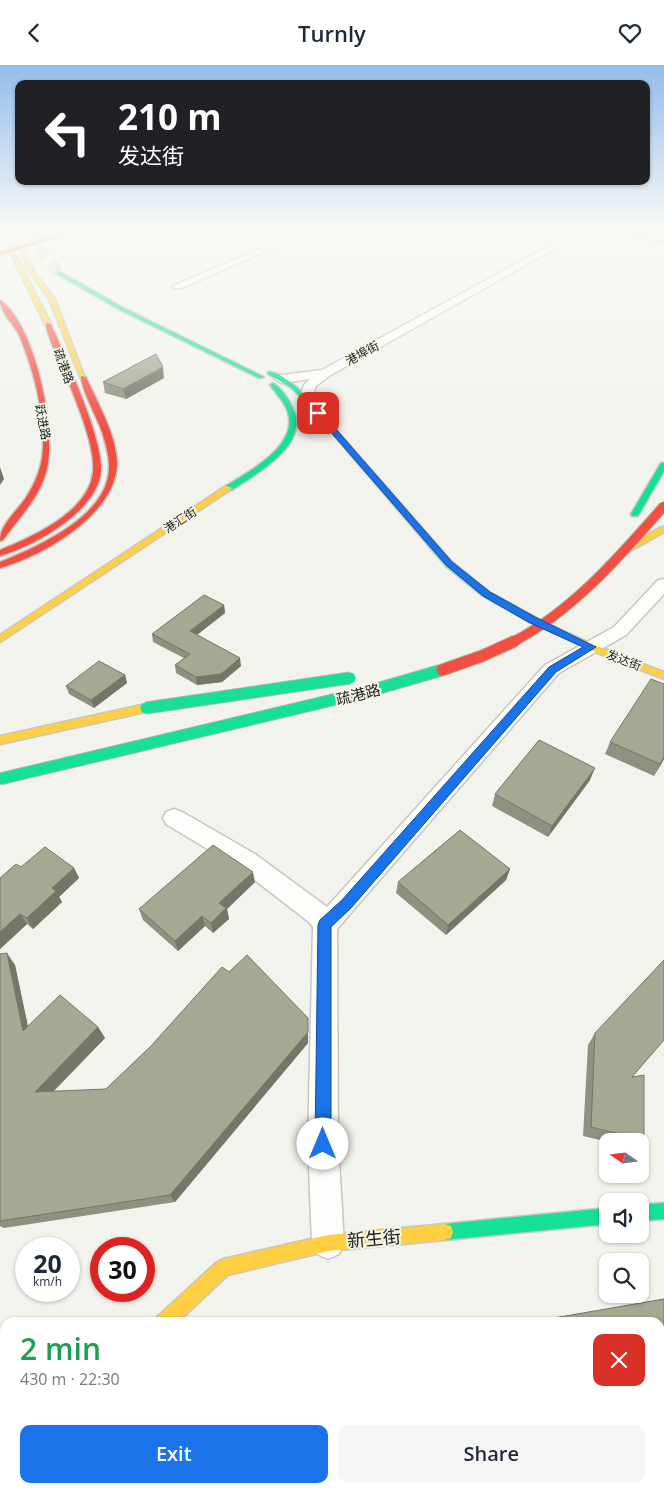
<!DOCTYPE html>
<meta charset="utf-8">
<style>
:root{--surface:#fff;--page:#f6f6f7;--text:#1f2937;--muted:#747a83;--accent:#1a73e8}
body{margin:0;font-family:"Open Sans","Noto Sans SC",sans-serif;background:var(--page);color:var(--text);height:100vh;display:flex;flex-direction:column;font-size:19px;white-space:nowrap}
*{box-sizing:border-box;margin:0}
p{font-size:16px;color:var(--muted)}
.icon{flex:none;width:28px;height:28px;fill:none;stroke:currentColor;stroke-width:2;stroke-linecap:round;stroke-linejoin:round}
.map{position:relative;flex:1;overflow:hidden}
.panel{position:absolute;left:0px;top:1252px;width:665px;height:176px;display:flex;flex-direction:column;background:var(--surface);border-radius:15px 15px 0 0;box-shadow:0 1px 4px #0004}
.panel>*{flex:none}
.hud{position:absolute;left:15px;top:15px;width:635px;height:105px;border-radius:10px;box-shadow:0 1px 4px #0004;background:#202124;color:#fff;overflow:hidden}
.needle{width:32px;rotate:284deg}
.fabs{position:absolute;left:599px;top:1068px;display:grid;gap:10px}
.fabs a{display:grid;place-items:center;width:50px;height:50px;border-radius:10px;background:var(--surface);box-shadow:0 1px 4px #0004;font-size:25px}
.speed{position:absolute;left:15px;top:1172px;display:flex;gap:10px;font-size:25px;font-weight:700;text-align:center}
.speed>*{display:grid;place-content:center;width:65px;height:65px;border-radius:50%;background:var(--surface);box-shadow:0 1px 4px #0004;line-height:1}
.speed small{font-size:12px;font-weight:400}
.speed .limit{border:8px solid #d22;background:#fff;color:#111}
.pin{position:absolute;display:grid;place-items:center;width:42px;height:42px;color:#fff;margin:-21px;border-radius:10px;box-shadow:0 2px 8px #0006}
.me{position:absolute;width:55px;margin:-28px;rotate:0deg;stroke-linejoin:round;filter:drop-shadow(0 0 4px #0008)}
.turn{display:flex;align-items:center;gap:18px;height:105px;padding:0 20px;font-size:22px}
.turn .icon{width:65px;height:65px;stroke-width:2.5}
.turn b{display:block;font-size:35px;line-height:42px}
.round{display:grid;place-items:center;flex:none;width:52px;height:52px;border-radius:10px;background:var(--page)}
.headline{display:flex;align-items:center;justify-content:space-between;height:85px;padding:0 20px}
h1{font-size:30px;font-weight:600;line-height:38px;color:#1e9e55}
.primary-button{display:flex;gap:10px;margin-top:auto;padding:10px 20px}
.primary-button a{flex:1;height:58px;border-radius:10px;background:var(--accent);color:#fff;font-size:20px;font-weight:600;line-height:58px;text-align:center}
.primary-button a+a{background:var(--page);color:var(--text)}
header{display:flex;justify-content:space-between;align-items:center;height:65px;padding:0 20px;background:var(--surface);font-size:22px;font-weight:600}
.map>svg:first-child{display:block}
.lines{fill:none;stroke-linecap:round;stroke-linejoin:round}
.highway-tunnel{stroke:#d2d3cc;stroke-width:12;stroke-dasharray:12 6;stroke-linecap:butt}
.street-casing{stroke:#c6c7c2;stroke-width:3}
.fast-casing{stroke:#c6c7c2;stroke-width:3}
.slow-casing{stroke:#c6c7c2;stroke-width:3}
.jam-casing{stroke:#c6c7c2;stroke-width:3}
.street{fill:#fdfdfc;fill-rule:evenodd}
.fast{fill:#16e098;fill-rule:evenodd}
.slow{fill:#ffcf43;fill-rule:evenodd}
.jam{fill:#f24e42;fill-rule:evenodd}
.fast-bridge-casing{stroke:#b2b4a3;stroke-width:13;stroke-linecap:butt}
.jam-bridge-far1-casing{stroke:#b2b4a3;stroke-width:11;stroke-linecap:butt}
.jam-bridge-casing{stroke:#b2b4a3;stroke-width:13;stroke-linecap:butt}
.fast-bridge{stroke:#16e098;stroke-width:11}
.jam-bridge-far1{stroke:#f24e42;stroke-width:9}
.jam-bridge{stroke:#f24e42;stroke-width:11}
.wall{fill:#8f907f}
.shaded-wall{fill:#747668}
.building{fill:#a6a894;stroke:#747668}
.route{fill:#1a73e8;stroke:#114b97}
.labels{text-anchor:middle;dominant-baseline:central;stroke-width:4;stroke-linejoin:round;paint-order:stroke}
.far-street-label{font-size:12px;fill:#1d1e19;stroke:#f3f6e9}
.street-label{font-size:15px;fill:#1d1e19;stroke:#f3f6e9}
.near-street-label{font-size:18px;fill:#1d1e19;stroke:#f3f6e9}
</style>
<header><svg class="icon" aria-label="back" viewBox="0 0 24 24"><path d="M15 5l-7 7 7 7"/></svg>Turnly<svg class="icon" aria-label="heart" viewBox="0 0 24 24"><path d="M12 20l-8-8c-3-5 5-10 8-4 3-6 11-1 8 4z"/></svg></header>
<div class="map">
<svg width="664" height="1428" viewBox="0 0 664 1428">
<rect width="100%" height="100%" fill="#f2f3ec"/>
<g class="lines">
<path class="highway-tunnel" d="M 36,166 L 39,184 L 59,208"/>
<defs>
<path id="street" d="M 301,166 L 312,166 L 182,223 L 174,223 L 173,221 Z
M 576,166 L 586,166 L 329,311 L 316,321 L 310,337 L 306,338 L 300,334 L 304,320 L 310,314 L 281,318 L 275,314 L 281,310 L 322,305 Z
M 664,514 L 664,529 L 626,570 L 559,608 L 337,864 L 338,1079 L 344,1178 L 339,1189 L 328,1194 L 317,1189 L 312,1178 L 308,1079 L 313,862 L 309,857 L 239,803 L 166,759 L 163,753 L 166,747 L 174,744 L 182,747 L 255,789 L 327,842 L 545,600 L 614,562 L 658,515 Z"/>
<path id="fast" d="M 59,206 L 124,243 L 264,312 L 259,313 L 120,245 L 57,209 Z
M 268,307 C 280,306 299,324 308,333 L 452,497 L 489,527 L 535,552 L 535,556 L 529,556 L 483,531 L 446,501 L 304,335 L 290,322 L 268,309 Z
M 273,318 C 280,322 289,334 292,342 C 293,345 296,349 296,353 C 301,385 254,410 232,425 L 226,425 L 226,421 C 248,407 293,384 289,353 C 288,340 277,330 270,320 Z
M 661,398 L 664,398 L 664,406 L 638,451 L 632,451 L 631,449 Z
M 664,1138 L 664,1154 L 640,1156 L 640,1140 Z
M 608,1143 L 608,1159 L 445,1175 L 439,1173 L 437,1167 L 439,1161 L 445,1159 Z"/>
<path id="slow" d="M 604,166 L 611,166 L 664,176 L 664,178 Z
M 8,181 L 24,182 L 33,205 L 55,234 L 85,313 L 80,312 L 49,234 L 28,205 L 20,184 L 13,184 L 46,249 L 51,259 L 48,261 L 45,259 L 12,192 Z
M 226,421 L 233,423 L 0,577 L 0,570 Z
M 661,462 L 664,462 L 664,467 L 625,489 L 619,489 L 618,487 Z
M 532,551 L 594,580 L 664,607 L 664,614 L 588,584 L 529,556 L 529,552 Z
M 146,639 L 151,643 L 150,646 L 0,679 L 0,671 Z
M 445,1159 L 451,1161 L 453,1167 L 451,1173 L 445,1175 L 328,1186 L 228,1210 L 177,1258 L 154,1258 L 157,1252 L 217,1197 L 223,1194 L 328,1170 Z
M 5,1375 L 5,1397 L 0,1399 L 0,1377 Z"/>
<path id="jam" d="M 71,166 L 77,166 L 0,190 L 0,187 Z
M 0,235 C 35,258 58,368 46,407 C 39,433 18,454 3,475 L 0,476 C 0,460 16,447 25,434 C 37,416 44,397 43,376 C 43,341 33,304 20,272 C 15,260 0,248 0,235 Z
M 46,258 L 51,259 C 65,292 103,373 101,406 C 98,446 34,481 0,491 L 0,485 C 32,472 89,447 93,407 C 96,380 73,329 63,304 C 58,292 46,270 46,258 Z
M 81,311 L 86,312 C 97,337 117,371 117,399 C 116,449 43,491 0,503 L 0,497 C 35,483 96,456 107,416 C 112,400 107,383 102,367 C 98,354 80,322 81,311 Z"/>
</defs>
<use href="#street" class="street-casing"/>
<use href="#fast" class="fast-casing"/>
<use href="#slow" class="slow-casing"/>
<use href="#jam" class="jam-casing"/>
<use href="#street" class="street"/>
<use href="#fast" class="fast"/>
<use href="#slow" class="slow"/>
<use href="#jam" class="jam"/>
<defs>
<path id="fast-bridge" d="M 146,643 L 350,613
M 0,714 L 366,627 L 442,605"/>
<path id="jam-bridge-far1" d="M 513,577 C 574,545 619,492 664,441"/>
<path id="jam-bridge" d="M 442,605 L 482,591 L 515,576"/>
</defs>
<use href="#fast-bridge" class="fast-bridge-casing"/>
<use href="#jam-bridge-far1" class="jam-bridge-far1-casing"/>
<use href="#jam-bridge" class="jam-bridge-casing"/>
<use href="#fast-bridge" class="fast-bridge"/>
<use href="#jam-bridge-far1" class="jam-bridge-far1"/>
<use href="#jam-bridge" class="jam-bridge"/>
</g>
<path class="wall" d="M 164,313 L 126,334 L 105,328 L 103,317 Z
M 224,540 L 225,548 L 197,569 L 241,601 L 222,617 L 197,620 L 176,608 L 175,600 L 184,593 L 153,577 L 152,569 Z
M 125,610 L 127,618 L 94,643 L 69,629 L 66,621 Z
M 610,677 L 664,694 L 654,711 L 605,689 Z
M 590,715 L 548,772 L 492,741 L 495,729 Z
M 21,802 L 74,803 L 79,813 L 59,832 L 62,837 L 33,864 L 27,859 L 0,884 Z
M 510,804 L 506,815 L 446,870 L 396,828 L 398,817 Z
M 255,817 L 227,844 L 229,854 L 213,868 L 205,861 L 178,886 L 143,855 L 139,844 Z
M 0,889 L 15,900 L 28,961 L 98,962 L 105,973 L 53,1027 L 106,1024 L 229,907 L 308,953 L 308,978 L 175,1137 L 4,1163 L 0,1161 Z
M 595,968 L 632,1012 L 644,1075 L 640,1079 L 640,1076 L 608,1076 L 608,1077 L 583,1071 L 588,980 Z
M 664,1234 L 664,1428 L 584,1428 L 583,1424 L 660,1424 L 660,1258 L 541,1258 L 548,1254 Z"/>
<path class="shaded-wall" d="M 163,302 L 164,313 L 126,334 L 123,324 Z
M 0,402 L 4,414 L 0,420 Z
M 224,540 L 225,548 L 192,574 L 190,566 Z
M 240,593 L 241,601 L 222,617 L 197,620 L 196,612 Z
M 125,610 L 127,618 L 94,643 L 91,635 Z
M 664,692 L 664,694 L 654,711 L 660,699 Z
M 595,703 L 590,715 L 548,772 L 552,761 Z
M 74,803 L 79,813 L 59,832 L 62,837 L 33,864 L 27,853 L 52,823 Z
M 510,804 L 506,815 L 446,870 L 448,860 Z
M 253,807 L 255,817 L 227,844 L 229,854 L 213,868 L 211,858 L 219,838 Z
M 20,849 L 27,859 L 0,884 L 0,867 Z
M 202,851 L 205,861 L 178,886 L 175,876 Z
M 7,888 L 15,900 L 31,977 L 23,966 Z
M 308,953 L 308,978 L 175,1137 L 170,1130 Z
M 98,962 L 105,973 L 43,1037 L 35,1027 Z"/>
<path class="building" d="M 156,289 L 163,302 L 123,324 L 103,317 Z
M 204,530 L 224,540 L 190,566 L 240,593 L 221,609 L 196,612 L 175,600 L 190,589 L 152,569 Z
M 99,596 L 125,610 L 91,635 L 66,621 Z
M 651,614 L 664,619 L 664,692 L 660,699 L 610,677 Z
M 539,675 L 595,703 L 552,761 L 495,729 Z
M 460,765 L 510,804 L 448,860 L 398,817 Z
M 213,780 L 253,807 L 219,838 L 226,843 L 211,858 L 202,851 L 175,876 L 139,844 Z
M 45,782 L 74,803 L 52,823 L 56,826 L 27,853 L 20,849 L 0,867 L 0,813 L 16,799 L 21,802 Z
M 7,888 L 23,966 L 60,930 L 98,962 L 35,1027 L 106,1024 L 151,981 L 222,902 L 229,907 L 247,890 L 308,953 L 308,967 L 170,1130 L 0,1156 L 0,889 Z
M 664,895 L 664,975 L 632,1012 L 644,1010 L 644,1075 L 591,1062 L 595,968 Z
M 664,1234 L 664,1428 L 593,1428 L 592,1424 L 660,1424 L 660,1258 L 548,1258 L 548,1254 Z"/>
<linearGradient id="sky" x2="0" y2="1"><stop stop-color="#93bceb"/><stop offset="0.45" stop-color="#f9faf6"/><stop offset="1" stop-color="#f9faf6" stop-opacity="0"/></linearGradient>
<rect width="664" height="366" fill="url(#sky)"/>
<path class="route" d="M 316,347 L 321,347 L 452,497 L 490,527 L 535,552 L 596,582 L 556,607 L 351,843 L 331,862 L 331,1079 L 329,1085 L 323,1087 L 318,1085 L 315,1079 L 318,860 L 320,855 L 342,835 L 549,602 L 583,582 L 528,557 L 483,531 L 446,500 L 316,350 Z"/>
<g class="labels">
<g class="far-street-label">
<text transform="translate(362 288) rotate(-29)">港埠街</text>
<text transform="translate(64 301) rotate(70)">疏港路</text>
<text transform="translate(43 357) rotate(79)">跃进路</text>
<text transform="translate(180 455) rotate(-33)">港汇街</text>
<text transform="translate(624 595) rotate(21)">发达街</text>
</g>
<g class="street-label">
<text transform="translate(358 629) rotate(-14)">疏港路</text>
</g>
<g class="near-street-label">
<text transform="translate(374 1173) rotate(-5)">新生街</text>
</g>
</g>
</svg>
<div class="fabs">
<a><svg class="needle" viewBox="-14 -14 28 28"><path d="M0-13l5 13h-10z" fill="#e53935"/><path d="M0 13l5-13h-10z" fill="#747a83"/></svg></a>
<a><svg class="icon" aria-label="sound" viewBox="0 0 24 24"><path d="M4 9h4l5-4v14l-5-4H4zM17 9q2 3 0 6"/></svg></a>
<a><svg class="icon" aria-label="search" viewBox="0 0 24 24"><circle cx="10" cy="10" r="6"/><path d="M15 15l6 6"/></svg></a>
</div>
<div class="speed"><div>20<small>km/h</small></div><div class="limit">30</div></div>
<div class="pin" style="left:318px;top:348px;background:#d93025"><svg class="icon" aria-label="arrive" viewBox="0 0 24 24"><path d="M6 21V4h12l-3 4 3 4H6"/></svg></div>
<svg class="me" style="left:323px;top:1079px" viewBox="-20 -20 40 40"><circle r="19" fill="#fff"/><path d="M0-13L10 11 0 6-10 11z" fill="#1a73e8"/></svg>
<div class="hud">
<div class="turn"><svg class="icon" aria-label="left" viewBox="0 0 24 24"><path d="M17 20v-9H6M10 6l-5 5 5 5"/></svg><div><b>210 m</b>发达街</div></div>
</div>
<section class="panel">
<div class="headline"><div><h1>2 min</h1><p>430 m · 22:30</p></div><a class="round" style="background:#d93025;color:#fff"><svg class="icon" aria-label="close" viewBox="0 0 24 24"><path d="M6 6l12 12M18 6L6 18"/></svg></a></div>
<div class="primary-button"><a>Exit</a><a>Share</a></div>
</section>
</div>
